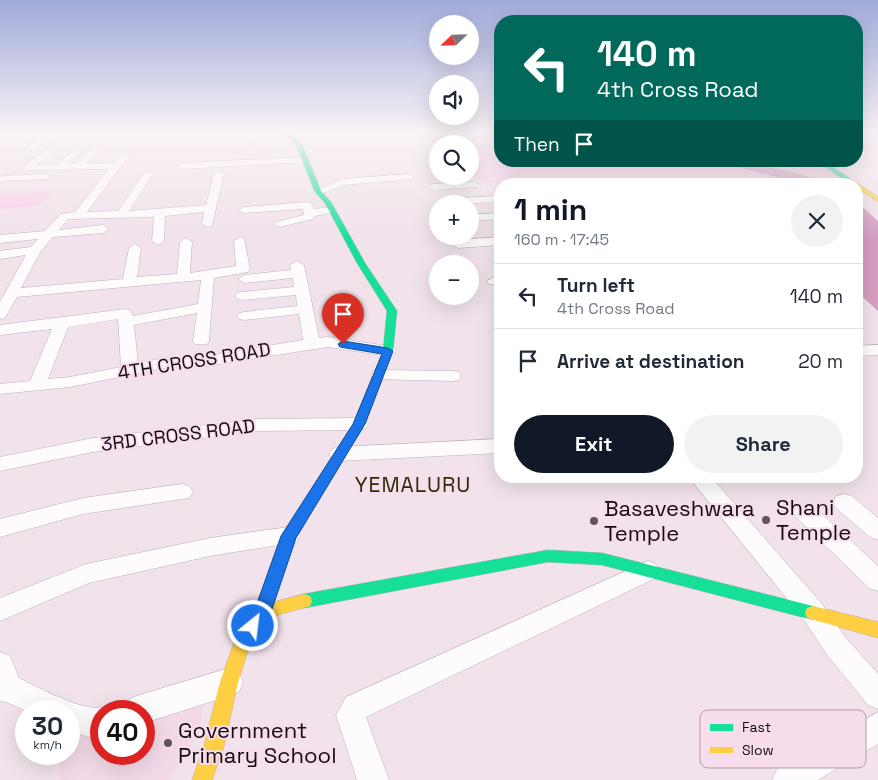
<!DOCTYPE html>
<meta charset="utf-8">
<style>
:root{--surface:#fff;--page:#f2f2f3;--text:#1f2937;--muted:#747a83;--line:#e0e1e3;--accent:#111827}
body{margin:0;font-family:"Space Grotesk",sans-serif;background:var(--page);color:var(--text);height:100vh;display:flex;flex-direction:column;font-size:19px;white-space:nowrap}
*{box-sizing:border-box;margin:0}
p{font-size:16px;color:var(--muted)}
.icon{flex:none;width:28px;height:28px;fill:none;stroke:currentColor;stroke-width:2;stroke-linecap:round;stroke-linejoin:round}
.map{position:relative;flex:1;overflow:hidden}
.side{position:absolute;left:494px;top:178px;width:369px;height:305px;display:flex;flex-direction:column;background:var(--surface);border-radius:20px;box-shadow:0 5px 20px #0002}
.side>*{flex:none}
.top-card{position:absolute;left:494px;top:15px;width:369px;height:152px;border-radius:20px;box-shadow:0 5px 20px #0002;background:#00695c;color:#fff;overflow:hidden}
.needle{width:32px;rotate:247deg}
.buttons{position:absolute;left:429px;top:15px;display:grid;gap:10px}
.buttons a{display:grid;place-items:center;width:50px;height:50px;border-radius:50%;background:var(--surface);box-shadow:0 5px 20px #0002;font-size:25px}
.speed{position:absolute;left:15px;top:700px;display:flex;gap:10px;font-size:25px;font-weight:700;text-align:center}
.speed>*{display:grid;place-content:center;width:65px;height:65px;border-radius:50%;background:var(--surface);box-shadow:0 5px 20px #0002;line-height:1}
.speed small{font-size:12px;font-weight:400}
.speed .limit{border:8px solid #d22;background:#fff;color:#111}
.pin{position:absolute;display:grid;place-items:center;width:42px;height:42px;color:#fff;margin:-51px -21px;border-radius:50% 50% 50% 0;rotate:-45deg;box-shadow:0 0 5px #0007}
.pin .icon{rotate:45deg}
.me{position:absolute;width:55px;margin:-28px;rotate:29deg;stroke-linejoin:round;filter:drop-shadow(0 0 4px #0008)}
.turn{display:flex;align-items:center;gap:18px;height:105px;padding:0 20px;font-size:22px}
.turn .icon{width:65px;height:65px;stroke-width:2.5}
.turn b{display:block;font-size:35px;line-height:42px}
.then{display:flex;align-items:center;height:48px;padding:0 20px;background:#0003;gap:10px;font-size:19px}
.round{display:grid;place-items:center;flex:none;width:52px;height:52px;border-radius:26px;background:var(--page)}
.summary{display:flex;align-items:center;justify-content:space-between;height:85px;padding:0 20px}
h1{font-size:30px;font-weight:700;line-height:38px;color:var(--accent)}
.action{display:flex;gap:10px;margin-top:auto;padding:10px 20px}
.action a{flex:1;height:58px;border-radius:30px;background:var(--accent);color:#fff;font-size:20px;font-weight:700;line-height:58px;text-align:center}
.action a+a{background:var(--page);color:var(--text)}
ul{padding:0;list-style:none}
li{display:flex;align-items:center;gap:15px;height:65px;padding:0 20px;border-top:1px solid var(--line)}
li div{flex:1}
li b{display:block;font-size:19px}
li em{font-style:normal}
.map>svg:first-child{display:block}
.built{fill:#f3d9e8}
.green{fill:#f9cfe9}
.water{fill:#d69ec2}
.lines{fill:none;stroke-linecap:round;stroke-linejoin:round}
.street-casing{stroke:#bdb1b8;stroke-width:1}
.fast-casing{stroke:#bdb1b8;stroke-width:1}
.slow-casing{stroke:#bdb1b8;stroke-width:1}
.street{fill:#fdfbfc;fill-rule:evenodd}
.fast{fill:#16e098;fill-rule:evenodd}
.slow{fill:#ffcf43;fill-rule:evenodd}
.route{fill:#1a73e8;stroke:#114b97}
.poi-dot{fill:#61565d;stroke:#f7dcec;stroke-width:2}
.labels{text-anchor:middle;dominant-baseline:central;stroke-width:4;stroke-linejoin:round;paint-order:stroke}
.street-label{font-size:19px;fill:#140b10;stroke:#f7dcec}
.quarter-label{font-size:21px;letter-spacing:1px;fill:#292d04;stroke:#f7dcec}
.near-poi-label{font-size:22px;fill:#140b10;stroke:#f7dcec;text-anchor:start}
.key{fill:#f7dcec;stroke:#b39daa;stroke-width:1}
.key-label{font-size:14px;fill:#140b10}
</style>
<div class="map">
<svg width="878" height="780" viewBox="0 0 878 780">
<rect width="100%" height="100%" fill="#f1e2eb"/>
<path class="built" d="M 205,688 L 200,732 L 168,780 L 60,780 L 61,754 L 69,754 L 69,733 L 101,722 L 101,754 L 144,754 L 144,711 L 135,711 Z"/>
<path class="green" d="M 396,132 L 500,132 L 500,161 L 714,161 L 804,184 L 500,185 L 465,176 L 470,176 L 470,149 L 472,149 L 470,144 L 446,144 Z
M 747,161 L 820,161 L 846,184 L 835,184 Z
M 53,192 L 38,206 L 0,209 L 0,194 Z"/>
<path class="water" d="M 714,161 C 748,161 797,171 828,184 L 804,184 Z
M 856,201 L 878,221 L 878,311 L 856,291 L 858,268 Z"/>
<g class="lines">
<defs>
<path id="street" d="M 51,132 L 60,132 L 32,151 L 26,151 L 26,147 Z
M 51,147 L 54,148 L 54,152 L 36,165 L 56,165 L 77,148 L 81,151 L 68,164 L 75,164 L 95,147 L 99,150 L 86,164 L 114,163 L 121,154 L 124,153 L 129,156 L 87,212 L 118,211 L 145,172 L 148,171 L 153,174 L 129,211 L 206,205 L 214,174 L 219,171 L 224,174 L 212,226 L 208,227 L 202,224 L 204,212 L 165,216 L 164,241 L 158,245 L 152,241 L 154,217 L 68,219 L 59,230 L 103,225 L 109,229 L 103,233 L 53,237 L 41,251 L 21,288 L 123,279 L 129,248 L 135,244 L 141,248 L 137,277 L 177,274 L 180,242 L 186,238 L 192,242 L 190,273 L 236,266 L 234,241 L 240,237 L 244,238 L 250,269 L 248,272 L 214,278 L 209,341 L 207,344 L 195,344 L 193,341 L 197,313 L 134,325 L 138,363 L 169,357 L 206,356 L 303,340 L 299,314 L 244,320 L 239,319 L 237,316 L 239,313 L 244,312 L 297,306 L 296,295 L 242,300 L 237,299 L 235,296 L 237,293 L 242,292 L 294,287 L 293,278 L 245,283 L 238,279 L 245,275 L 291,270 L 290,265 L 297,261 L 304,265 L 319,338 L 328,337 L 388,346 L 394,348 L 396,351 L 394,354 L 388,356 L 328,347 L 206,366 L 169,367 L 70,387 L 0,394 L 0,384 L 30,381 L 52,329 L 0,335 L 0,325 L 125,309 L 130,310 L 133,316 L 198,304 L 201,280 L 17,297 L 5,318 L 0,319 L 0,302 L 26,255 L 0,259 L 0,251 L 31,247 L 38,239 L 0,243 L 0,235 L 45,231 L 61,214 L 75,212 L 109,169 L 26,170 L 26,164 ZM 118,319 L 121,367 L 70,377 L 48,379 L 68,327 Z
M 305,157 L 308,158 L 308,162 L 182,169 L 177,166 L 182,163 Z
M 45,174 L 50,177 L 48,179 L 0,181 L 0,177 L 3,176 Z
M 409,174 L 414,177 L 412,179 L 344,185 L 318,195 L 313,192 L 342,179 Z
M 475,182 L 480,185 L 479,187 L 433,190 L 428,187 L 433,184 Z
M 500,196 L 500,202 L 457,204 L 454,201 L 459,198 Z
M 307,202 L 311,203 L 314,209 L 331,207 L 337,210 L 335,212 L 315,216 L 313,219 L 280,227 L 274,224 L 276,222 L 304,215 L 303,209 L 244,213 L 238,210 L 244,207 Z
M 500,213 L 500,219 L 470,221 L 470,215 Z
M 500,237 L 500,245 L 458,248 L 452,244 L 458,240 Z
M 494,277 L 500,277 L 500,285 L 489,284 L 487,281 Z
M 878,345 L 878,355 L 856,356 L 856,346 Z
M 379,370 L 453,371 L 459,372 L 461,376 L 459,380 L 453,381 L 373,379 L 371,375 L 373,371 Z
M 359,418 L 366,420 L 368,424 L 366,428 L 359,430 L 258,431 L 93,452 L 0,471 L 0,457 L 93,438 L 258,419 Z
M 500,439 L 500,453 L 339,461 L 332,459 L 329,454 L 332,449 L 339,447 Z
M 688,476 L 710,476 L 822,604 L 846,638 L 878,674 L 878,709 L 868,705 L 828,656 L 804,620 Z
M 182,484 L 189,486 L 193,492 L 189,498 L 83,514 L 0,537 L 0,519 L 83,498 Z
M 844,494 L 852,496 L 878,518 L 878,540 L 870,537 L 836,508 L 833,502 L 836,496 Z
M 805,504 L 813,506 L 878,566 L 878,591 L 869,588 L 797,518 L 794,512 L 797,506 Z
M 289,527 L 297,530 L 300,536 L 297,542 L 210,556 L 89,583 L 0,621 L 0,598 L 86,564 L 210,538 Z
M 648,561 L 656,564 L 660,571 L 656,578 L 366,717 L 389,780 L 357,780 L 336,715 L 346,697 Z
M 0,652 L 10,656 L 19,678 C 35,686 86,713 101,707 L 111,711 L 101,711 L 101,737 L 96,739 L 69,731 L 69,711 L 26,711 L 6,702 L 0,701 Z
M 229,668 L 239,672 L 243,682 L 239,692 L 229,696 L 144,723 L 144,711 L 121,711 L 126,701 L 136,696 Z
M 878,712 L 878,744 L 818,780 L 772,780 L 777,769 Z"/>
<path id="fast" d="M 284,132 L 290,132 L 302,144 L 321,191 L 331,202 L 365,263 L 397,311 L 393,351 L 365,424 L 296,537 L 270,612 L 268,617 L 262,619 L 256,617 L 254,612 L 284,532 L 353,424 L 383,351 L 387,311 L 357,263 L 325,203 L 315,192 L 296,145 Z
M 817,161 L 824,161 L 858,184 L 856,186 L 856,184 L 850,184 Z
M 548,550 L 602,553 L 813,606 L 819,608 L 821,613 L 819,618 L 813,620 L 602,565 L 548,562 L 304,608 L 298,606 L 296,601 L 298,596 L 304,594 Z"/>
<path id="slow" d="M 856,182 L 878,197 L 878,202 L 856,187 L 856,184 L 853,184 Z
M 304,594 L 310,596 L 312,601 L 310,606 L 267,618 L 250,644 L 238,682 L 224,746 L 212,780 L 192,780 L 204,746 L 220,682 L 237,634 L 256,607 Z
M 813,606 L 878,622 L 878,638 L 807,618 L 805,613 L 807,608 Z"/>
</defs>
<use href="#street" class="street-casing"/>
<use href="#fast" class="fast-casing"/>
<use href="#slow" class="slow-casing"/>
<use href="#street" class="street"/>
<use href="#fast" class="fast"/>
<use href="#slow" class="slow"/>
</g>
<linearGradient id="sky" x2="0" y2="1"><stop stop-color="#a1abd9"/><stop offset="0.55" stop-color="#f9f2f6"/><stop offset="1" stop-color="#f9f2f6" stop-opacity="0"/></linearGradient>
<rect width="878" height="241" fill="url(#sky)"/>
<path class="route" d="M 343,341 L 388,348 L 393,351 L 365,424 L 296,538 L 271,612 L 259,632 L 253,634 L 247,632 L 244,626 L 255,609 L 281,536 L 353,424 L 382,354 L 340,347 L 338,344 Z"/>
<g class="poi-dot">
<circle cx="766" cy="520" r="5"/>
<circle cx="594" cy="521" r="5"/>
<circle cx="168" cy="743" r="5"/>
</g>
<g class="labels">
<g class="street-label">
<text transform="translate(194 361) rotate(-9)">4TH CROSS ROAD</text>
<text transform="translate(178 435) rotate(-7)">3RD CROSS ROAD</text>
</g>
<g class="quarter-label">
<text x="413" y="484">YEMALURU</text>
</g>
<g class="near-poi-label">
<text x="776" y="507">Shani<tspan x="776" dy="25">Temple</tspan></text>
<text x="604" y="508">Basaveshwara<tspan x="604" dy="25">Temple</tspan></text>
<text x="178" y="730">Government<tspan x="178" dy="25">Primary School</tspan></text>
</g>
</g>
<rect x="700" y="710" width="166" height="58" rx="8" class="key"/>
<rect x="710" y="724" width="23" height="7" fill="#16e098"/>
<rect x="710" y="747" width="23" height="6" fill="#ffcf43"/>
<g class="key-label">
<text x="742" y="732">Fast</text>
<text x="742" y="755">Slow</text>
</g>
</svg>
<div class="buttons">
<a><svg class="needle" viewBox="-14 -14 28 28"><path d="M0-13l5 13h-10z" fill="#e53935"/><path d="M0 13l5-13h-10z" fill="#747a83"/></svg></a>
<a><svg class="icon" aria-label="sound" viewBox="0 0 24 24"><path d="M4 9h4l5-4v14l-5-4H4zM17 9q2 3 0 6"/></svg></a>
<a><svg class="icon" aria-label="search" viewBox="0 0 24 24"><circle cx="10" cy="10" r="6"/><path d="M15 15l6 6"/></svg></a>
<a>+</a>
<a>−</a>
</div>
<div class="speed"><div>30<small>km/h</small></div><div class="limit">40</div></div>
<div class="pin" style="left:343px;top:344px;background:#d93025"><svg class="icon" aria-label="arrive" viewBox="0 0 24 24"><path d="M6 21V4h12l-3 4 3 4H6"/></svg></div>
<svg class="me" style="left:253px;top:626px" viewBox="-20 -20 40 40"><circle r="17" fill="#1a73e8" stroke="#fff" stroke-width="3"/><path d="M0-11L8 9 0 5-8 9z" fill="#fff"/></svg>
<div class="top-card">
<div class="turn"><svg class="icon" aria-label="left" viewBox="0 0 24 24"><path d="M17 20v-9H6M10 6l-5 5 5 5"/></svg><div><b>140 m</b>4th Cross Road</div></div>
<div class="then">Then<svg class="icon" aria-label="arrive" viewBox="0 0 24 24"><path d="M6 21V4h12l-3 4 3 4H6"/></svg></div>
</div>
<section class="side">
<div class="summary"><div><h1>1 min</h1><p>160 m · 17:45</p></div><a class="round"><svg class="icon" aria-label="close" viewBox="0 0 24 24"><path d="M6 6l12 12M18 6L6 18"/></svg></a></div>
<ul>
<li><svg class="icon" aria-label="left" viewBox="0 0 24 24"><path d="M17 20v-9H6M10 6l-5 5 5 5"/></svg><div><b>Turn left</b><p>4th Cross Road</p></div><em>140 m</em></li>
<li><svg class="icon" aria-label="arrive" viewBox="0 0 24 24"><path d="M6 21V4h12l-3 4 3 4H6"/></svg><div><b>Arrive at destination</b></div><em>20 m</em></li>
</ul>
<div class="action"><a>Exit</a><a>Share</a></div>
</section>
</div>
